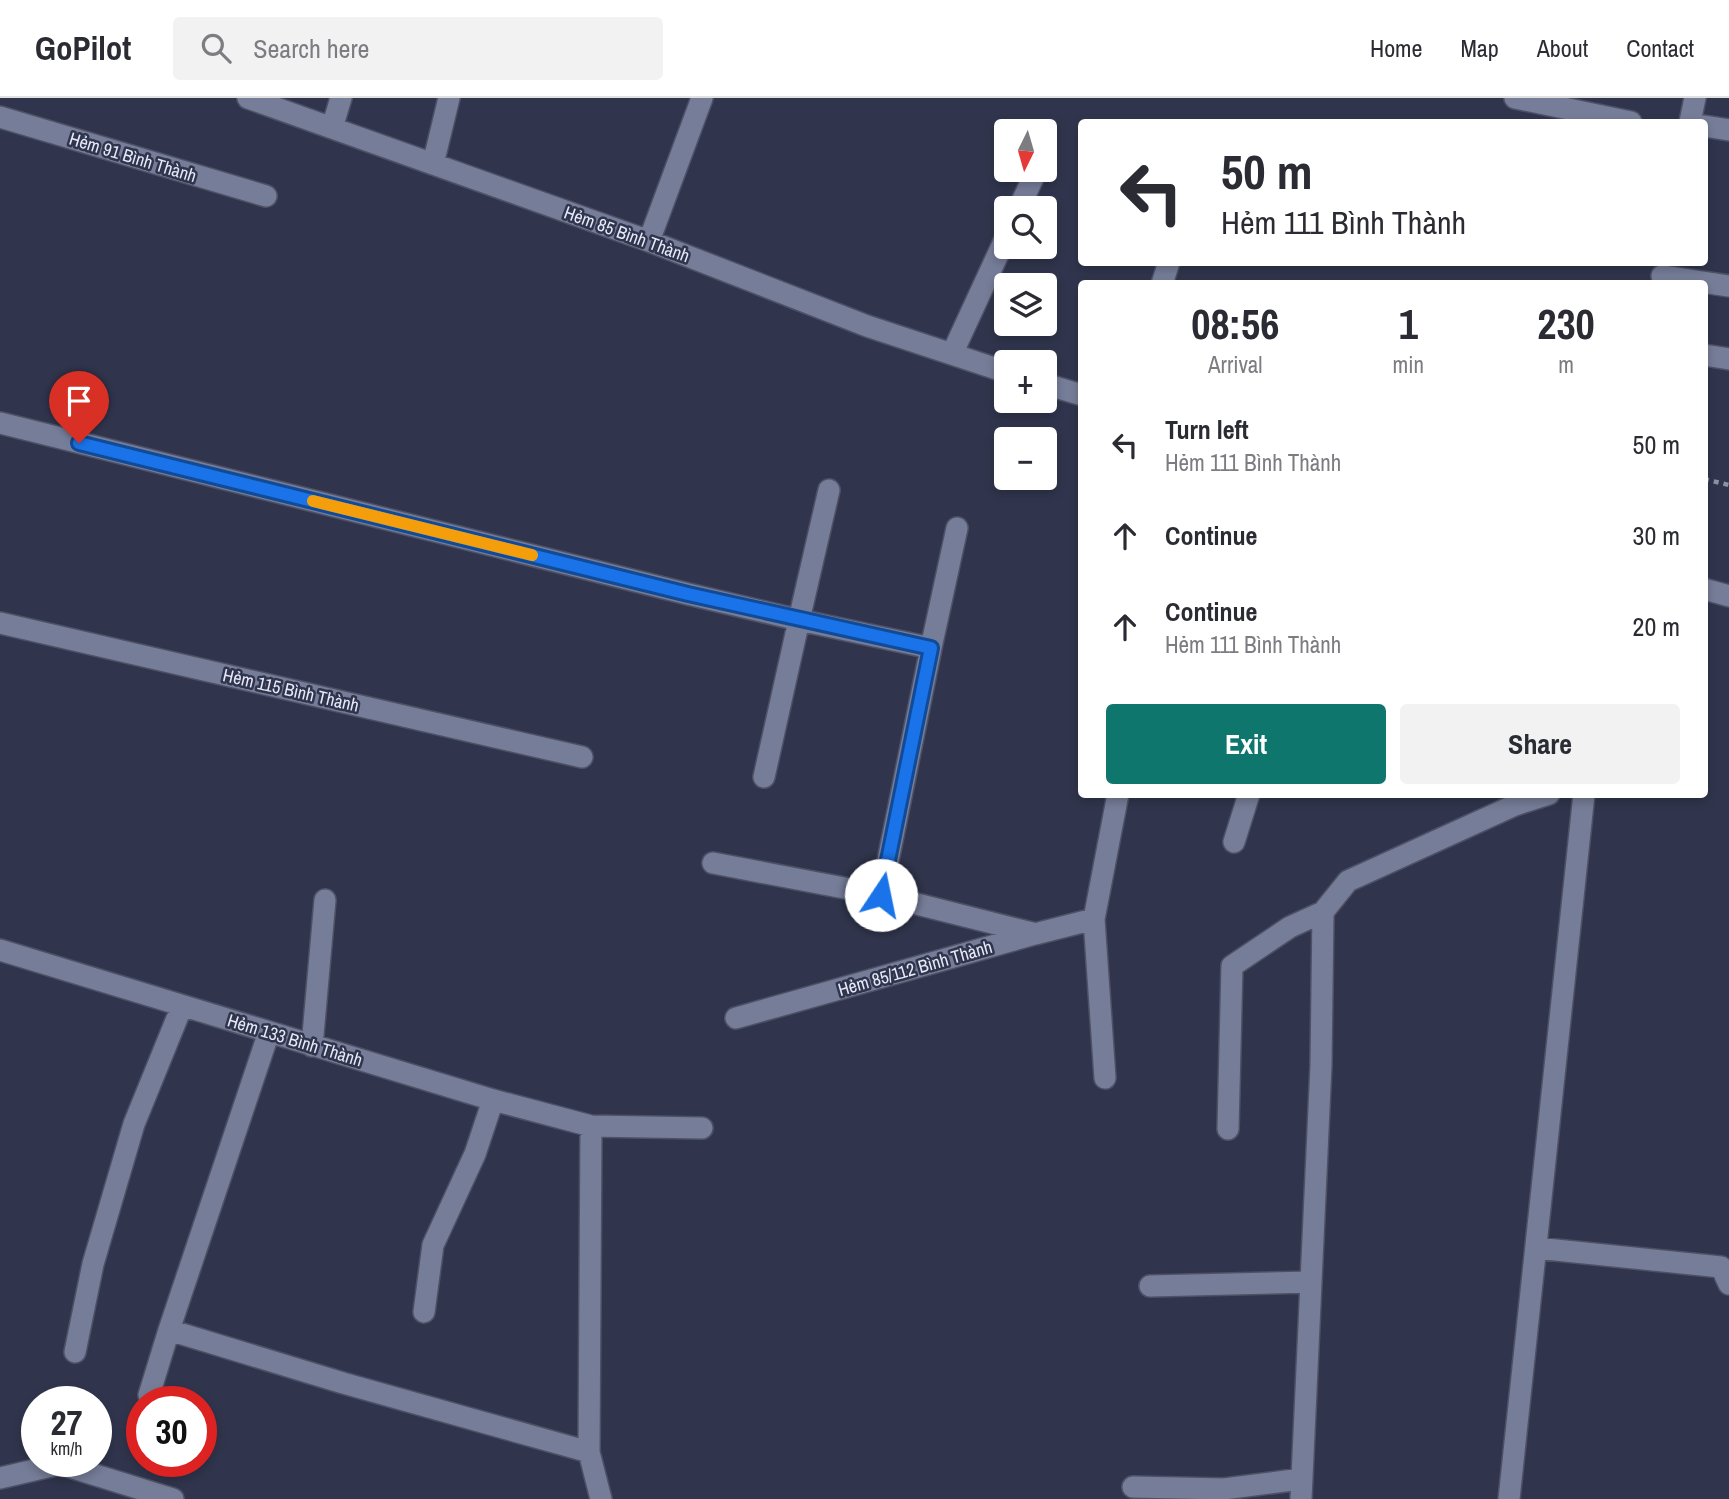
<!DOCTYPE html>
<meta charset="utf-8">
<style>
:root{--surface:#fff;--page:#f2f2f3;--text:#2b2b33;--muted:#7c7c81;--line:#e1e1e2;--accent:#0f766e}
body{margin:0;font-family:"Archivo Narrow",sans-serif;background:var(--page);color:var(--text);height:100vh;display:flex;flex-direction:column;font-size:26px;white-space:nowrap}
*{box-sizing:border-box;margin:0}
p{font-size:23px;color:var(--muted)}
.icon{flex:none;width:38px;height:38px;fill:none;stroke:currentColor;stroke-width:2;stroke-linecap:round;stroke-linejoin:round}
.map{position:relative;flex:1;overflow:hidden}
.panel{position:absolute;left:1078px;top:182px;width:630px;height:518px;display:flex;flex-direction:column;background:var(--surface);border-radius:7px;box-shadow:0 4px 10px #0003}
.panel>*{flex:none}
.top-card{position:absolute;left:1078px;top:21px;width:630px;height:147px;border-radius:7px;box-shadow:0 4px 10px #0003;background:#fff;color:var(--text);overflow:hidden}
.needle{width:46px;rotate:185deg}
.controls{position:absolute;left:994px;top:21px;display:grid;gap:14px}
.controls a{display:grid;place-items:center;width:63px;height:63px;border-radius:7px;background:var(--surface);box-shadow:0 4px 10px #0003;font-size:35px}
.speed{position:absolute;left:21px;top:1288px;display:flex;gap:14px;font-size:35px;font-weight:700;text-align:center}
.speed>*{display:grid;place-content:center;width:91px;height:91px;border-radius:50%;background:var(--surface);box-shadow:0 4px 10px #0003;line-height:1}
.speed small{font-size:18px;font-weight:400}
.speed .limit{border:10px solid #d22;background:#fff;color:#111}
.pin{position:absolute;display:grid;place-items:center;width:60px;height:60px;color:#fff;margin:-72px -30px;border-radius:50% 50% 50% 0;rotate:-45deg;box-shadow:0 0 7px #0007}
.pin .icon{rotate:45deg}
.me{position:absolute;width:77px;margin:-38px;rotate:11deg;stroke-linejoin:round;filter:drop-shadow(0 0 5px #0008)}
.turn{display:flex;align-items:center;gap:24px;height:147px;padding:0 28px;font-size:32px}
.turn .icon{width:91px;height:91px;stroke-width:2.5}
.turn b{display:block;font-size:49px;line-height:60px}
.eta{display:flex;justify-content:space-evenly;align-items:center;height:119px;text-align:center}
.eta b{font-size:42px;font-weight:700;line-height:49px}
.primary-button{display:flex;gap:14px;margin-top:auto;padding:14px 28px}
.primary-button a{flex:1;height:80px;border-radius:7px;background:var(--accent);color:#fff;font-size:28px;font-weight:700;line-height:80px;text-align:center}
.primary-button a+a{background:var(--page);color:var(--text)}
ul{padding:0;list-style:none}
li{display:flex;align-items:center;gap:21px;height:91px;padding:0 28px}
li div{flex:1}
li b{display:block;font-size:26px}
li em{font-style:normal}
header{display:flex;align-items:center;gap:42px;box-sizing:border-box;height:98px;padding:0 35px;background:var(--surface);border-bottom:2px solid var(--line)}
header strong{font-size:33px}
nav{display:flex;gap:38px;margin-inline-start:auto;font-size:24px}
.search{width:490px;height:63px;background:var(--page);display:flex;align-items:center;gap:18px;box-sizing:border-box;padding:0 24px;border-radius:7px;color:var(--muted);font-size:26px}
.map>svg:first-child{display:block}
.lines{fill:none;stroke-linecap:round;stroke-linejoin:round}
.minor-casing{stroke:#4e5166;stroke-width:24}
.path{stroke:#8d91a5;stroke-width:4.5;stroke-dasharray:5 5;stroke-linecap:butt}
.minor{stroke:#767d98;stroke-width:21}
.route-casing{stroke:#114b97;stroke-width:18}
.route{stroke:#1a73e8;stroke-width:12}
.slow{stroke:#f59e0b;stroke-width:12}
.labels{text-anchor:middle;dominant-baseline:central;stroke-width:5;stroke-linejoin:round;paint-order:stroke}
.street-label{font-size:18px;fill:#e5e9f8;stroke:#30354d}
</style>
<header>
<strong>GoPilot</strong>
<div class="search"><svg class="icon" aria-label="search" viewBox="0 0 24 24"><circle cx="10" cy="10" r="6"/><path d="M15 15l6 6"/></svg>Search here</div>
<nav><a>Home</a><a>Map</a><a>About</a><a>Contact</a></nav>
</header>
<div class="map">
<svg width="1729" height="1401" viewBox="0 0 1729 1401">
<rect width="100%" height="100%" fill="#30354d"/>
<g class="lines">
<defs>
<path id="minor" d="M 248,0 L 649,143 L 867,228 L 1006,274
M 1515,0 L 1631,24
M 0,19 L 266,98
M 1690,24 L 1695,0
M 1704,28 L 1729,32
M 332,30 L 341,0
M 433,66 L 449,0
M 1019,110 L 1033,80
M 649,143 L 702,0
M 1662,178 L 1729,188
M 1162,186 L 1169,164
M 952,256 L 1006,139
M 1704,257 L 1729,261
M 1045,286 L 1082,297
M 0,325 L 688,496 L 799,522 L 829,392
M 1704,491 L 1729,498
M 0,525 L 582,659
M 764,679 L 799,522 L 931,550
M 1234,744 L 1249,696
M 713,765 L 881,797 L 1032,835
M 881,797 L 931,550 L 957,430
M 1094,821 L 1105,980
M 0,852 L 493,1002 L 591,1028 L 702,1030
M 736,920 L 1035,836 L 1094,821 L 1118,696
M 269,934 L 169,1232 L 343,1285 L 589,1354
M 312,948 L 325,802
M 591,1028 L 589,1354 L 601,1401
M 1228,1031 L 1232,868 L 1290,829 L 1323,814
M 1536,1150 L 1721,1169 L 1729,1186
M 1150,1188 L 1310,1184
M 424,1214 L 433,1147 L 475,1056 L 493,1002
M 75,1254 L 93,1166 L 134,1026 L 182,908
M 149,1297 L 169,1232
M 0,1380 L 60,1366 L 173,1401
M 1133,1389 L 1224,1391 L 1301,1381
M 1301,1401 L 1321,967 L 1323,814 L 1348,783 L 1515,707 L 1549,696
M 1509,1401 L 1584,696"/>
</defs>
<use href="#minor" class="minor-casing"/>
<path class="path" d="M 1704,381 L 1729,387"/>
<use href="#minor" class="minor"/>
</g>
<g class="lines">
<defs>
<path id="route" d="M 79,345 L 688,496 L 931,550 L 881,797"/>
</defs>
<use href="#route" class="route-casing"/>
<use href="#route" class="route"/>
<path class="slow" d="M 313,403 L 532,457"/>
</g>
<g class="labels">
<g class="street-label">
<text transform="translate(133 59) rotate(17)">Hẻm 91 Bình Thành</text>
<text transform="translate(627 136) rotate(20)">Hẻm 85 Bình Thành</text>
<text transform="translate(291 592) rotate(13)">Hẻm 115 Bình Thành</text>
<text transform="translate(915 870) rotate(-16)">Hẻm 85/112 Bình Thành</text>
<text transform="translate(295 942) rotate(17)">Hẻm 133 Bình Thành</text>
</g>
</g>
</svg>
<div class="controls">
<a><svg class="needle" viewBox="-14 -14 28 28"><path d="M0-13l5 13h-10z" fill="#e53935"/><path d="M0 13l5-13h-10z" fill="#7c7c81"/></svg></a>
<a><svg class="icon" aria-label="search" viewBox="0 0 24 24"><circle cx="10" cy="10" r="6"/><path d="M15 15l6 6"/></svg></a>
<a><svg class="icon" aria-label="layers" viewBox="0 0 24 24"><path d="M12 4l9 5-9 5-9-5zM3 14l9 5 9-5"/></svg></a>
<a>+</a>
<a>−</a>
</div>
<div class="speed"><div>27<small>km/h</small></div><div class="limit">30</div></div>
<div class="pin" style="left:79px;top:345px;background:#d93025"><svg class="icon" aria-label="arrive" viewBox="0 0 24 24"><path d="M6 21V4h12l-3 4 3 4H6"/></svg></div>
<svg class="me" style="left:881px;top:797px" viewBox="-20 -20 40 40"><circle r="19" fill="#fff"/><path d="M0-13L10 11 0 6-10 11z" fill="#1a73e8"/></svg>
<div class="top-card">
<div class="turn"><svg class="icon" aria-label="left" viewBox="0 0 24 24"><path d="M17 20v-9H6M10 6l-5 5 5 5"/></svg><div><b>50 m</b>Hẻm 111 Bình Thành</div></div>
</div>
<section class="panel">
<div class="eta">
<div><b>08:56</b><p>Arrival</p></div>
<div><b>1</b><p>min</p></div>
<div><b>230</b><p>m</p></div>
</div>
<ul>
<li><svg class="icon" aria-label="left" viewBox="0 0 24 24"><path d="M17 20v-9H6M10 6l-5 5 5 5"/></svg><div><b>Turn left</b><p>Hẻm 111 Bình Thành</p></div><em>50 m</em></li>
<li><svg class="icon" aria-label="ahead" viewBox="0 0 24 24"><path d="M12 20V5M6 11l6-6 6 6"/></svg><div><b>Continue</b></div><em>30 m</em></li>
<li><svg class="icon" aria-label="ahead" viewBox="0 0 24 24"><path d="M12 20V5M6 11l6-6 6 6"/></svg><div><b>Continue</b><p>Hẻm 111 Bình Thành</p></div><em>20 m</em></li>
</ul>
<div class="primary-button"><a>Exit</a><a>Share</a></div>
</section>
</div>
